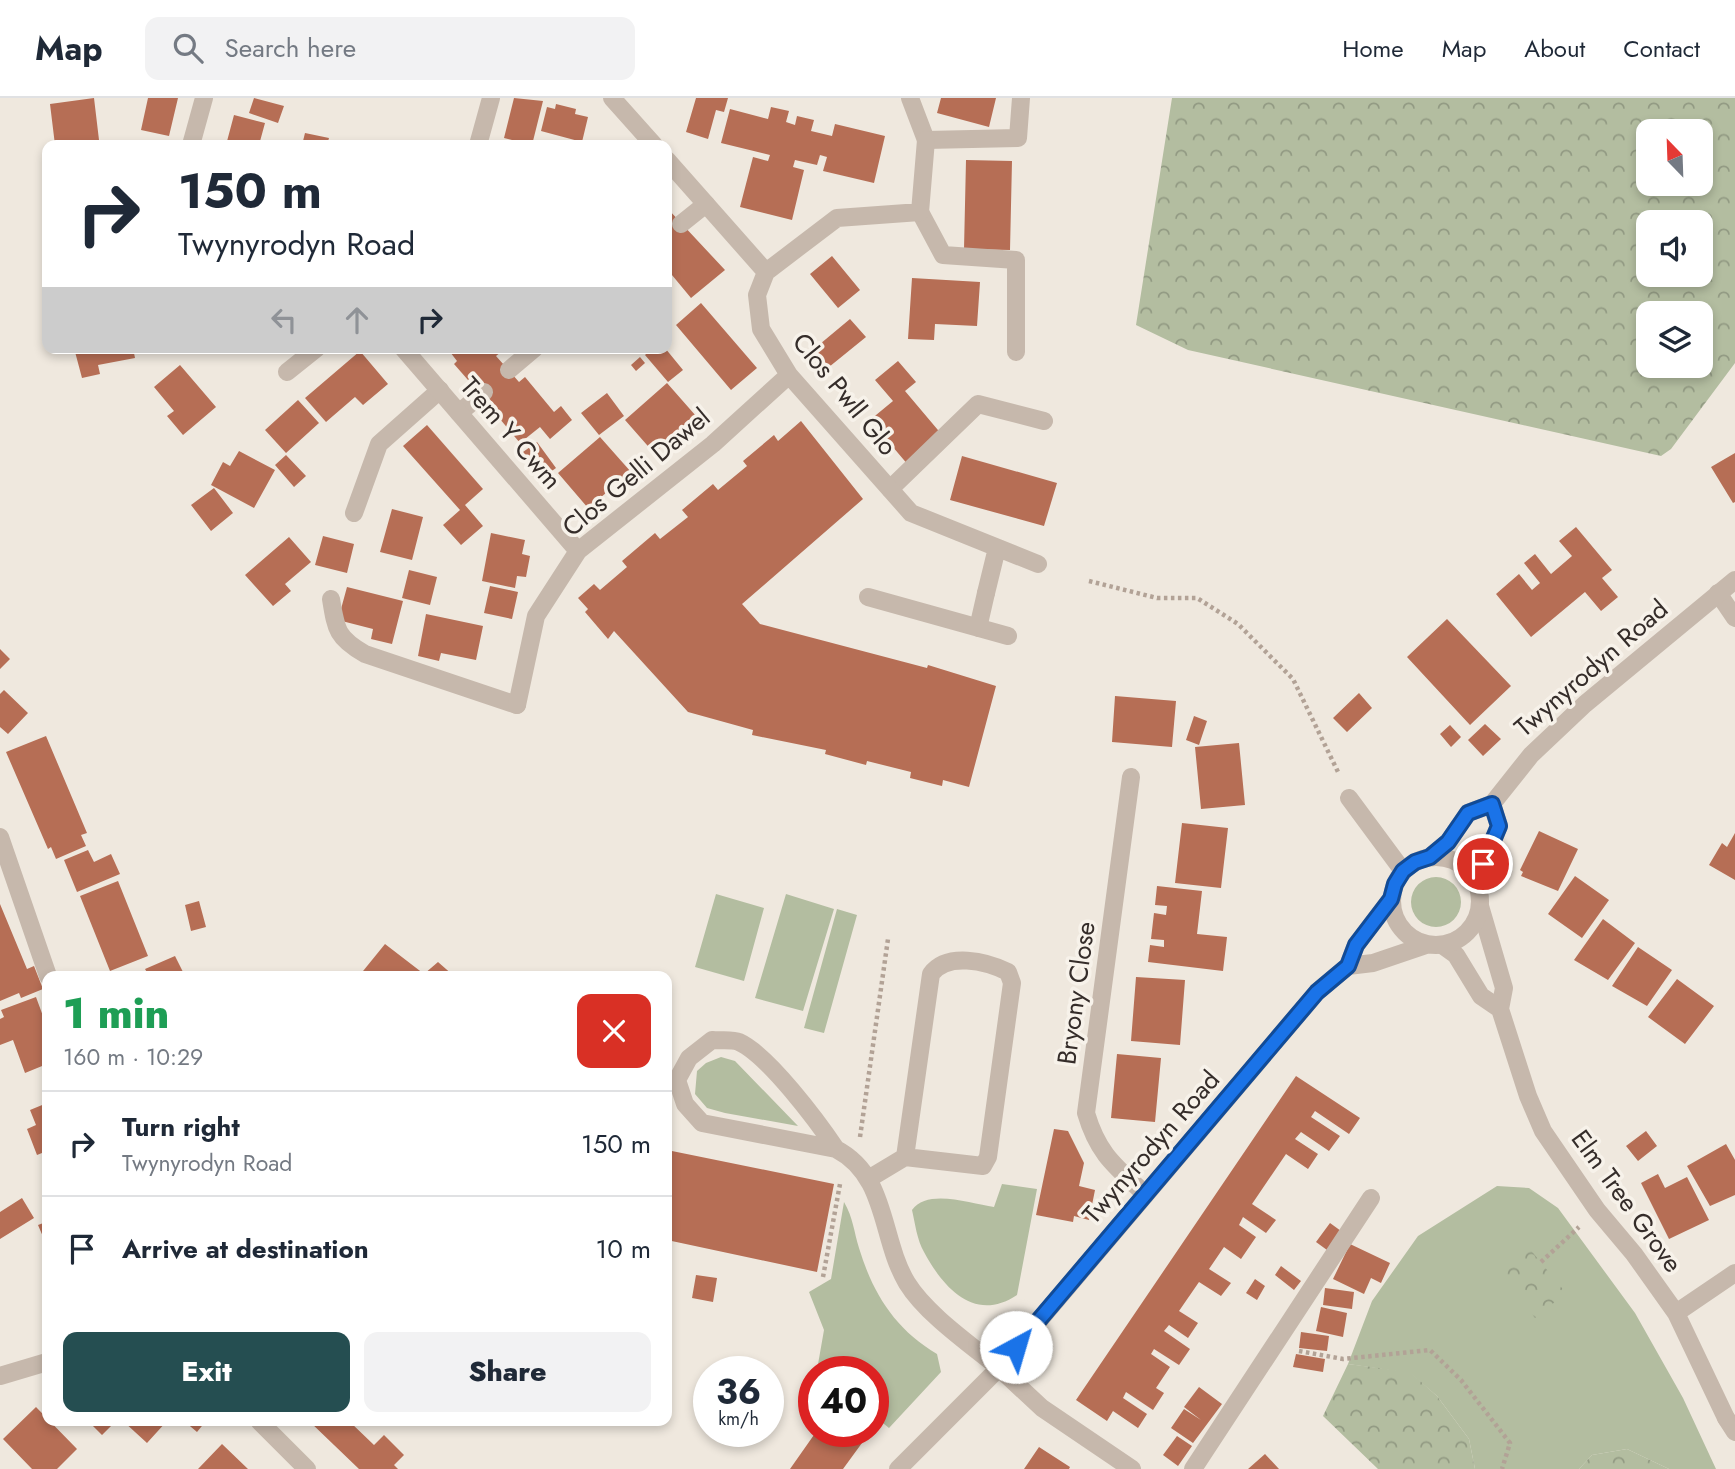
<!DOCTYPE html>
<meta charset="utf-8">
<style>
:root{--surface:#fff;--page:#f2f2f3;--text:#1f2937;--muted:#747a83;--line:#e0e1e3;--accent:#254e51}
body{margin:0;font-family:Jost,sans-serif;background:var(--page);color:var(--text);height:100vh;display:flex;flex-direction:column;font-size:26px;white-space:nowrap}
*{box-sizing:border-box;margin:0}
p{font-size:23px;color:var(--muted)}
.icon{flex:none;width:38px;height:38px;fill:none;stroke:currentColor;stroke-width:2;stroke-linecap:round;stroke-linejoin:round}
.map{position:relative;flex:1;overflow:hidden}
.panel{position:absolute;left:42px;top:873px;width:630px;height:455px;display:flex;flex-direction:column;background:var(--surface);border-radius:14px;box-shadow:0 4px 10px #0003}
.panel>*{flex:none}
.hud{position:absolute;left:42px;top:42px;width:630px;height:214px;border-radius:14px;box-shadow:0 4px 10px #0003;background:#fff;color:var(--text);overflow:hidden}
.needle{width:46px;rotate:337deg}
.fabs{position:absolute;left:1636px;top:21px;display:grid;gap:14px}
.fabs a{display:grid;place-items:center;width:77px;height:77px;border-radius:14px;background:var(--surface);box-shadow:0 4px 10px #0003;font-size:35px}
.speed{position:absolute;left:693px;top:1258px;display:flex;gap:14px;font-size:35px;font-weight:700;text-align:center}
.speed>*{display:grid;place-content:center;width:91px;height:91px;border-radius:50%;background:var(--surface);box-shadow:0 4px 10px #0003;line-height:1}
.speed small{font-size:18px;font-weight:400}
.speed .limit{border:10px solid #d22;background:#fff;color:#111}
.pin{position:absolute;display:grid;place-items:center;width:60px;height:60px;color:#fff;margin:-30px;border:4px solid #fff;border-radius:50%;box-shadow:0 2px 7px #0007}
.me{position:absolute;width:77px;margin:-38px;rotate:39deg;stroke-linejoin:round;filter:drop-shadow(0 0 5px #0008)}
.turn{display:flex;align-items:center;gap:24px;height:147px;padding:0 21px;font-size:32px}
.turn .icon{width:91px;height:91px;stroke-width:2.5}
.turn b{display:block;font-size:49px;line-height:60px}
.lanes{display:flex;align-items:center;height:66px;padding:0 21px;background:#0003;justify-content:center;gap:35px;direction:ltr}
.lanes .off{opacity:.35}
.round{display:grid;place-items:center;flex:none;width:74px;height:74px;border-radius:14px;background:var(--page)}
.head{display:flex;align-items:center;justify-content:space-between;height:119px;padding:0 21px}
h1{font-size:42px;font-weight:800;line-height:52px;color:#1e9e55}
.action{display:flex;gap:14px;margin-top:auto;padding:14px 21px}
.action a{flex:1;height:80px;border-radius:14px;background:var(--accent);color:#fff;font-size:28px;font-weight:800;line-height:80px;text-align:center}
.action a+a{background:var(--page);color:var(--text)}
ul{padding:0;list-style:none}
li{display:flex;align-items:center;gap:21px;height:105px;padding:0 21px;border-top:2px solid var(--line)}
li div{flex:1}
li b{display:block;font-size:26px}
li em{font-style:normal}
header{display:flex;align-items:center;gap:42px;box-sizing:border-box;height:98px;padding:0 35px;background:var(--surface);border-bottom:2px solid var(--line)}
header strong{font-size:33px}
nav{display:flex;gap:38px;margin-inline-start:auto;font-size:24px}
.search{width:490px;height:63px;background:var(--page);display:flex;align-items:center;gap:18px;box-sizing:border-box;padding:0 24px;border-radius:14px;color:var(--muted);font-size:26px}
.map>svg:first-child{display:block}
.grass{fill:#b3bda0}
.forest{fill:url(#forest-crowns);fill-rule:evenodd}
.building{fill:#b66e55}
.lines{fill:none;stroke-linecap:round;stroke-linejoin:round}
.path{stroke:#b2a296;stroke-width:4.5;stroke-dasharray:3.5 3.5;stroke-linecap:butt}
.service{stroke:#c6b8ac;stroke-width:18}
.minor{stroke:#c6b8ac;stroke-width:18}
.tertiary{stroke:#c6b8ac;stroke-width:18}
.route-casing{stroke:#114b97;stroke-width:18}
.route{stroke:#1a73e8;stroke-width:12}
.labels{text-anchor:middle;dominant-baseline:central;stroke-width:7;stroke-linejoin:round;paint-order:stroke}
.street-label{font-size:26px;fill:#352d2a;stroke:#f7f2ea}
</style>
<header>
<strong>Map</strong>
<div class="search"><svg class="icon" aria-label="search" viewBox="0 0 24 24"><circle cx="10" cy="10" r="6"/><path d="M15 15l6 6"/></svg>Search here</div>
<nav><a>Home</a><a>Map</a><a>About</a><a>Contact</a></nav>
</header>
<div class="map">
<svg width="1735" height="1371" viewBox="0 0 1735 1371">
<defs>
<pattern id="forest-crowns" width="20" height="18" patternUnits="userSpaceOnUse" patternTransform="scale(1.75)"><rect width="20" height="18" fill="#b3bda0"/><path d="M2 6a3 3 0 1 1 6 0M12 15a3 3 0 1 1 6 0" fill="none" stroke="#929a83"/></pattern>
</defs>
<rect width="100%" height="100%" fill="#efe8de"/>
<path class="grass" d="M1411 804a25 25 0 1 1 50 0a25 25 0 1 1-50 0Z
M 716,796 L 764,810 L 744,883 L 695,869 Z
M 786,796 L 834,811 L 803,913 L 755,900 Z
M 837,811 L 857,817 L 824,935 L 804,930 Z
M 721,959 L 735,963 L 798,1028 L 725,1015 L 707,1010 L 695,996 L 697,973 L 706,965 Z
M 1002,1086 L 1037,1091 L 1017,1197 C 975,1225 944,1191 924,1154 C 917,1142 915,1125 912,1112 C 928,1090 971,1106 994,1109 Z
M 1497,1088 L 1529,1090 L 1558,1110 L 1635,1215 L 1683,1300 L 1716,1371 L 1669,1371 L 1627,1351 L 1592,1357 L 1579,1371 L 1475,1371 L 1469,1341 L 1437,1298 L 1410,1275 L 1348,1266 L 1372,1203 L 1418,1138 Z
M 844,1104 C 853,1119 854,1134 859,1150 C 873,1196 895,1231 937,1256 L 941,1274 L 889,1330 L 873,1317 L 873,1274 L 817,1272 L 824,1232 L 809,1194 L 831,1181 Z"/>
<path class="forest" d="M 1172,0 L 1735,0 L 1735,265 L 1671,351 L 1661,358 L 1188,252 L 1136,227 ZM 1648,33 L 1701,33 L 1701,86 L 1648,86 ZM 1648,124 L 1701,124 L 1701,177 L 1648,177 ZM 1648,215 L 1701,215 L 1701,268 L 1648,268 Z
M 1524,1144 L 1566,1195 L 1535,1220 L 1494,1169 Z
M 1348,1266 L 1410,1274 L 1437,1298 L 1469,1341 L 1475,1371 L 1378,1371 L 1323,1318 Z
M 1627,1351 L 1669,1371 L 1579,1371 L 1592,1357 Z"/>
<path class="building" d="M 94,0 L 99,42 L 79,45 L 79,47 L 55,47 L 50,6 Z
M 148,0 L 178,0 L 169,38 L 141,32 Z
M 254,0 L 284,8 L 278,25 L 249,15 Z
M 514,0 L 543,3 L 532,47 L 504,40 Z
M 696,0 L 728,0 L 724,14 L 716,12 L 708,41 L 686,34 Z
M 941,0 L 996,0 L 989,29 L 937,15 Z
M 556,6 L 576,11 L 575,16 L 588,19 L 582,44 L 541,33 L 547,9 L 555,11 Z
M 771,9 L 789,13 L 786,24 L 795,27 L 797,18 L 814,22 L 811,33 L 832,38 L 835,26 L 885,38 L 874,85 L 823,73 L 827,59 L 820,57 L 817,67 L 795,62 L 793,69 L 804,72 L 792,122 L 740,109 L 753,59 L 768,63 L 770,57 L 721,45 L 730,11 L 768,21 Z
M 234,17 L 265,25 L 259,47 L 226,47 Z
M 305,35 L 329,40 L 327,47 L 302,47 Z
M 966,62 L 1012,63 L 1010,152 L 964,151 Z
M 667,103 L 672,109 L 668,111 L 725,172 L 691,200 L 667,171 Z
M 832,158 L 860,192 L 838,210 L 810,176 Z
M 912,180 L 980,184 L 977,228 L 935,226 L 934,242 L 908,241 Z
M 701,205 L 757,270 L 731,292 L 676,227 Z
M 850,221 L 866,239 L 829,269 L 814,251 Z
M 74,250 L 133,250 L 135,260 L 98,267 L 100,276 L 82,280 Z
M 447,250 L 499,250 L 501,254 L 496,258 L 519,284 L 525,279 L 554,314 L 561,308 L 572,322 L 550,341 L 540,329 L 520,345 L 489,308 L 493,305 L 471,279 L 468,282 L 454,266 L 457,263 Z
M 652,250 L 665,250 L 683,272 L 668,284 L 645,257 Z
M 360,253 L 388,286 L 363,307 L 355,299 L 326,324 L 305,300 Z
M 640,259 L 645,265 L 636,273 L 631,267 Z
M 898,263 L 916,284 L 905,293 L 943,338 L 909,368 L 870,322 L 893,303 L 875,282 Z
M 180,267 L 216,309 L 183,337 L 167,318 L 174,313 L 154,289 Z
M 667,285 L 696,318 L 654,355 L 625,322 Z
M 607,295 L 624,318 L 599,337 L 581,315 Z
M 298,302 L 319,325 L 286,355 L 265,332 Z
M 801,323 L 863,401 L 742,506 L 760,526 L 927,570 L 928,567 L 996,588 L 969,689 L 943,682 L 942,688 L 910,680 L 911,674 L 867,663 L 866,667 L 825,656 L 826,652 L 752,637 L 753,632 L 688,614 L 614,533 L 608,541 L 585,514 L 588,511 L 578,500 L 594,486 L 600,492 L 627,469 L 622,463 L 655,435 L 660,441 L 688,419 L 682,412 L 713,386 L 718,392 L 747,368 L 743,363 L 774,337 L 778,343 Z
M 427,327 L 483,391 L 465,407 L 483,428 L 461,447 L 443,427 L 460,412 L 403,348 Z
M 600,339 L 631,374 L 588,410 L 558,375 Z
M 537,344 L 556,370 L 542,380 L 523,354 Z
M 239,353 L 275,372 L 254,410 L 211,387 L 223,364 L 230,368 Z
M 1735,355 L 1735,404 L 1733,405 L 1711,369 Z
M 286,357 L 306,378 L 294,389 L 275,367 Z
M 962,358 L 1057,385 L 1044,428 L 950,402 Z
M 214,390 L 233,415 L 211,433 L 191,407 Z
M 392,411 L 423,419 L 412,462 L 380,454 Z
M 1576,429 L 1612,472 L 1602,480 L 1618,499 L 1601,513 L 1585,494 L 1531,539 L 1496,496 L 1519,476 L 1532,492 L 1540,485 L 1524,465 L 1535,456 L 1551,476 L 1572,458 L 1559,443 Z
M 491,435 L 525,442 L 522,456 L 530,458 L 526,479 L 517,478 L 515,490 L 482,483 Z
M 323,438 L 354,446 L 347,475 L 315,467 Z
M 289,439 L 311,464 L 285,486 L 291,493 L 273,508 L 245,477 Z
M 409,472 L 437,479 L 430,507 L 402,500 Z
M 490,488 L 518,494 L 512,521 L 484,515 Z
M 347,489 L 403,503 L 392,546 L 371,541 L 373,531 L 338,522 Z
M 426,516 L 483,528 L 476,562 L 441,555 L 439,563 L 418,558 Z
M 1447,521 L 1511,588 L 1470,627 L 1407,559 Z
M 0,551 L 10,561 L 0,571 Z
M 4,592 L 28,615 L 8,636 L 0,629 L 0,596 Z
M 1359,595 L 1372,610 L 1347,634 L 1333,620 Z
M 1115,598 L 1176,603 L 1172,649 L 1112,644 Z
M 1194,618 L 1207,623 L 1199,647 L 1186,642 Z
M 1485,626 L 1501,641 L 1483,658 L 1468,642 Z
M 1450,627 L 1461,639 L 1451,649 L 1440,636 Z
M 46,638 L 87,735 L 81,737 L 86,748 L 56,761 L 51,749 L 48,751 L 6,654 Z
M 1239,645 L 1245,707 L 1201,711 L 1195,649 Z
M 1182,725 L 1228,730 L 1221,790 L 1175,785 Z
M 1539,733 L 1578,751 L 1558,793 L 1521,778 L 1523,774 L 1520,772 Z
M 1735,735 L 1735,782 L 1709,767 L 1722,745 L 1727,749 Z
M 88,752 L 94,764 L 111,756 L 120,776 L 77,794 L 64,762 Z
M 1575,778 L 1609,802 L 1582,840 L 1548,816 Z
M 118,783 L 148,858 L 110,873 L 80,798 Z
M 1157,788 L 1202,793 L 1197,836 L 1227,839 L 1223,873 L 1148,864 L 1150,847 L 1164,849 L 1164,842 L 1151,841 L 1154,815 L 1166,817 L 1167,808 L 1155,807 Z
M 199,803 L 206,829 L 191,833 L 185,807 Z
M 0,806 L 27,871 L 34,868 L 43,891 L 21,900 L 19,895 L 0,903 Z
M 1603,821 L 1635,845 L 1608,882 L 1574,862 Z
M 385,846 L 424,876 L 438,864 L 454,878 L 359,878 Z
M 1638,849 L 1672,872 L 1647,908 L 1612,888 Z
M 175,858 L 185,878 L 149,878 L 145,871 Z
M 1136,879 L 1185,882 L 1180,947 L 1131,943 Z
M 1677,881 L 1714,908 L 1685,946 L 1648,919 Z
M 36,899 L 47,929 L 47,966 L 25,975 L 13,942 L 0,947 L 0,921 L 4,919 L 1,912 Z
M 1117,956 L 1161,960 L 1155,1024 L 1111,1020 Z
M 1296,978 L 1360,1020 L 1349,1036 L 1315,1013 L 1311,1019 L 1340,1038 L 1329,1053 L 1301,1034 L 1295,1041 L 1318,1056 L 1308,1071 L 1286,1056 L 1252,1106 L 1276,1122 L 1266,1135 L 1243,1119 L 1239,1127 L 1256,1139 L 1241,1161 L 1224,1149 L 1209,1171 L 1231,1185 L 1221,1198 L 1199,1184 L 1179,1213 L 1198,1225 L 1188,1240 L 1169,1227 L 1164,1233 L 1190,1251 L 1179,1267 L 1154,1251 L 1151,1256 L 1170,1269 L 1156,1290 L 1164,1295 L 1153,1312 L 1126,1294 L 1123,1300 L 1147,1316 L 1138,1330 L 1113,1313 L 1107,1323 L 1076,1302 Z
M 47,1005 L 47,1053 L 37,1057 L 27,1031 L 36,1027 L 30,1012 Z
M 1054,1031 L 1068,1033 L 1084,1065 L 1079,1088 L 1095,1092 L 1089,1122 L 1074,1118 L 1073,1124 L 1036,1117 Z
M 1646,1033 L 1657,1048 L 1638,1063 L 1626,1048 Z
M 1726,1046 L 1735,1062 L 1735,1097 L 1710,1108 L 1687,1068 Z
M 667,1052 L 834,1086 L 817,1174 L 667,1142 Z
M 1658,1076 L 1665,1090 L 1687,1079 L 1709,1122 L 1669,1141 L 1641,1085 Z
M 22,1100 L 34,1120 L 0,1141 L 0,1114 Z
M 47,1113 L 47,1148 L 38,1127 L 46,1124 L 43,1115 Z
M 1330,1125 L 1341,1133 L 1327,1152 L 1316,1144 Z
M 1350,1146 L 1390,1165 L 1381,1185 L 1371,1180 L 1364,1196 L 1333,1181 Z
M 1281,1168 L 1301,1183 L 1294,1192 L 1275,1177 Z
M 696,1177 L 717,1180 L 713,1204 L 692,1200 Z
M 1255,1181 L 1265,1188 L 1257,1202 L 1246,1195 Z
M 1325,1190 L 1354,1194 L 1352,1211 L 1323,1207 Z
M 1321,1209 L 1347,1215 L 1343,1239 L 1316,1233 Z
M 1301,1234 L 1329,1238 L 1327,1253 L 1299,1250 Z
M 1296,1256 L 1325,1261 L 1323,1274 L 1293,1269 Z
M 1199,1289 L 1222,1306 L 1193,1345 L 1171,1330 L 1184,1311 L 1201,1322 L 1184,1309 Z
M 36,1309 L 77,1351 L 57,1371 L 32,1371 L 3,1341 Z
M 88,1323 L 108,1323 L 112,1327 L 102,1337 Z
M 123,1323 L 167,1323 L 147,1345 Z
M 184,1323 L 206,1323 L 197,1334 Z
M 309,1323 L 349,1323 L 374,1347 L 384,1337 L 404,1357 L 394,1367 L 398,1371 L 359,1371 Z
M 816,1334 L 870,1334 L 843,1371 L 790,1371 Z
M 1177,1338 L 1192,1348 L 1178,1368 L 1163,1357 Z
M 222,1346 L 248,1371 L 198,1371 Z
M 1039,1349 L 1070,1369 L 1069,1371 L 1024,1371 Z
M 1265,1356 L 1279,1371 L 1248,1371 Z"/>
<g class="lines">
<path class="path" d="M 1089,483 L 1157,500 L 1197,500 L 1238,526 L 1293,581 L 1339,676
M 860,1039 L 888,841
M 1541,1164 L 1579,1129
M 823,1179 L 840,1086
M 1299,1253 L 1343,1261 L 1430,1252 L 1461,1282 L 1510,1345 L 1502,1371"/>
<path class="service" d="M 910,0 L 926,42 L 1018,40 L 1021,0
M 920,114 L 943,157 L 1016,162 L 1016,254
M 681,126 L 706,106
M 509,272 L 535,250
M 459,315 L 484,294
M 890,391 L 978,306 L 1044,323
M 354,415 L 379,346 L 440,292
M 1718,495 L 1735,520
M 868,499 L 1008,538
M 331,501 C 336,532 337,540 365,556 L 517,607
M 978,530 L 986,495
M 1349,700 L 1403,773
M 836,1051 C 818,1024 768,957 739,944 C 732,941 720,943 712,942 L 689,960 L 677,982 L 685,1006 L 702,1025 L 836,1051 C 888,1078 880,1140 907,1185 C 926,1216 971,1247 999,1270
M 870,1080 L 905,1059 L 983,1068 L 988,1059 L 1012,885 L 1008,874 C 986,863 947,854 931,876 L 905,1059
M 1726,1320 L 1735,1334
M 1193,1371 L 1371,1100"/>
<path class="minor" d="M 612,0 L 654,47
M 191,47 L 204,0
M 478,47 L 491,0
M 667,62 L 766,174
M 766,174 L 757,197 L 761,231 L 789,277 L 911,415 L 1038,466
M 766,174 L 837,120 L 920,114 L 926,42
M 403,250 L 578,453
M 287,274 L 317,250
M 986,495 L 997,450
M 517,607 L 536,518 L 578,453 L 713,346 L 789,277
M 1131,679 L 1086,1015 C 1098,1056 1115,1068 1145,1096
M 0,739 L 48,878
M 1480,808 L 1504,890 L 1500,911 L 1528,998 L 1543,1033 L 1597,1112 L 1634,1156 L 1676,1215 L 1726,1320
M 1442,847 L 1456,857 L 1481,898 L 1500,911
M 1676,1215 L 1735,1175
M 999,1270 L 1042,1310 L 1132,1371
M 0,1278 L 47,1264
M 259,1323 L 307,1371"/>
<path class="tertiary" d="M1392 803a44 44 0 1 1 88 0a44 44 0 1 1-88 0Z
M 1430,759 L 1448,744 L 1468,715 L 1492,706 L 1531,657 L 1585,606 L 1735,482
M 1478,790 L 1483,766 L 1499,728 L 1492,706
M 1348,868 L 1373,865 L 1426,847
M 898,1371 L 999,1270 L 1317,894 L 1348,868 L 1356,847 L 1391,801"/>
</g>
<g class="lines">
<defs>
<path id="route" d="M 1016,1249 L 1317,894 L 1348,868 L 1356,847 L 1391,801 L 1395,786 L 1403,773 L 1415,764 L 1430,759 L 1448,744 L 1468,715 L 1492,706 L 1499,728 L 1483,766"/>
</defs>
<use href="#route" class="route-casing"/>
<use href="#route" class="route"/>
</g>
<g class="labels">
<g class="street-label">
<text transform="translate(845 296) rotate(51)">Clos Pwll Glo</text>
<text transform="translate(511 335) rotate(49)">Trem Y Cwm</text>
<text transform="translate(636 374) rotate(-40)">Clos Gelli Dawel</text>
<text transform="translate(1591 570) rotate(-41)">Twynyrodyn Road</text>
<text transform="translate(1076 895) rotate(-82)">Bryony Close</text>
<text transform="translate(1151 1049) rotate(-49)">Twynyrodyn Road</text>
<text transform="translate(1627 1103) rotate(54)">Elm Tree Grove</text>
</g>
</g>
</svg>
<div class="fabs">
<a><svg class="needle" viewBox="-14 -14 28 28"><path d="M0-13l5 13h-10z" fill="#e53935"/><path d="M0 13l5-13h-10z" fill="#747a83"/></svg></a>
<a><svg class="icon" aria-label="sound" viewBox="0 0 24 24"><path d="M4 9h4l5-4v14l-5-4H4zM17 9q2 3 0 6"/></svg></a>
<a><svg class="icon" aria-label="layers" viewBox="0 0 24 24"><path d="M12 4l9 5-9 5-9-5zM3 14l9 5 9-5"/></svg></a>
</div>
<div class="speed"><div>36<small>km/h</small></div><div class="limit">40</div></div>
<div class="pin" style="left:1483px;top:766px;background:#d93025"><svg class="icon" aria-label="arrive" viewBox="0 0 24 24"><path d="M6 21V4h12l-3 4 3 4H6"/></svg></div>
<svg class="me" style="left:1016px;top:1249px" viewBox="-20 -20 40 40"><circle r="19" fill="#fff"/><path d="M0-13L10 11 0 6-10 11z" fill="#1a73e8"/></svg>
<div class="hud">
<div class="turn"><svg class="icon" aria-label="right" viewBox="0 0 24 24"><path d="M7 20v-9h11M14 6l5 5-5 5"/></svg><div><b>150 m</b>Twynyrodyn Road</div></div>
<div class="lanes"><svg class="icon off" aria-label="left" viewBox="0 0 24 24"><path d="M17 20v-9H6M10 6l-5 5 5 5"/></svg><svg class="icon off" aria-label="ahead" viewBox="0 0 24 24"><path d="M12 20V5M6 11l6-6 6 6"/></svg><svg class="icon" aria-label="right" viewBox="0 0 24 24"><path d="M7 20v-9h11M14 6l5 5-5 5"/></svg></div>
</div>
<section class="panel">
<div class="head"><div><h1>1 min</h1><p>160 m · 10:29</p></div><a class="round" style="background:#d93025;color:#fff"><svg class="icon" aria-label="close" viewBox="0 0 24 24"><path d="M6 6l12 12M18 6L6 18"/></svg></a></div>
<ul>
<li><svg class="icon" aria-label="right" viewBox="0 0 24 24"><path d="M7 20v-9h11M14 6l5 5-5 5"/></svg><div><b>Turn right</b><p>Twynyrodyn Road</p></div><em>150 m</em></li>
<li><svg class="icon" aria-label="arrive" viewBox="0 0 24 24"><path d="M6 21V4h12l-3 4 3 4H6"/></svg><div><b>Arrive at destination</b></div><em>10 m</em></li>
</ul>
<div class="action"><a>Exit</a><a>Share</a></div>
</section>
</div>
